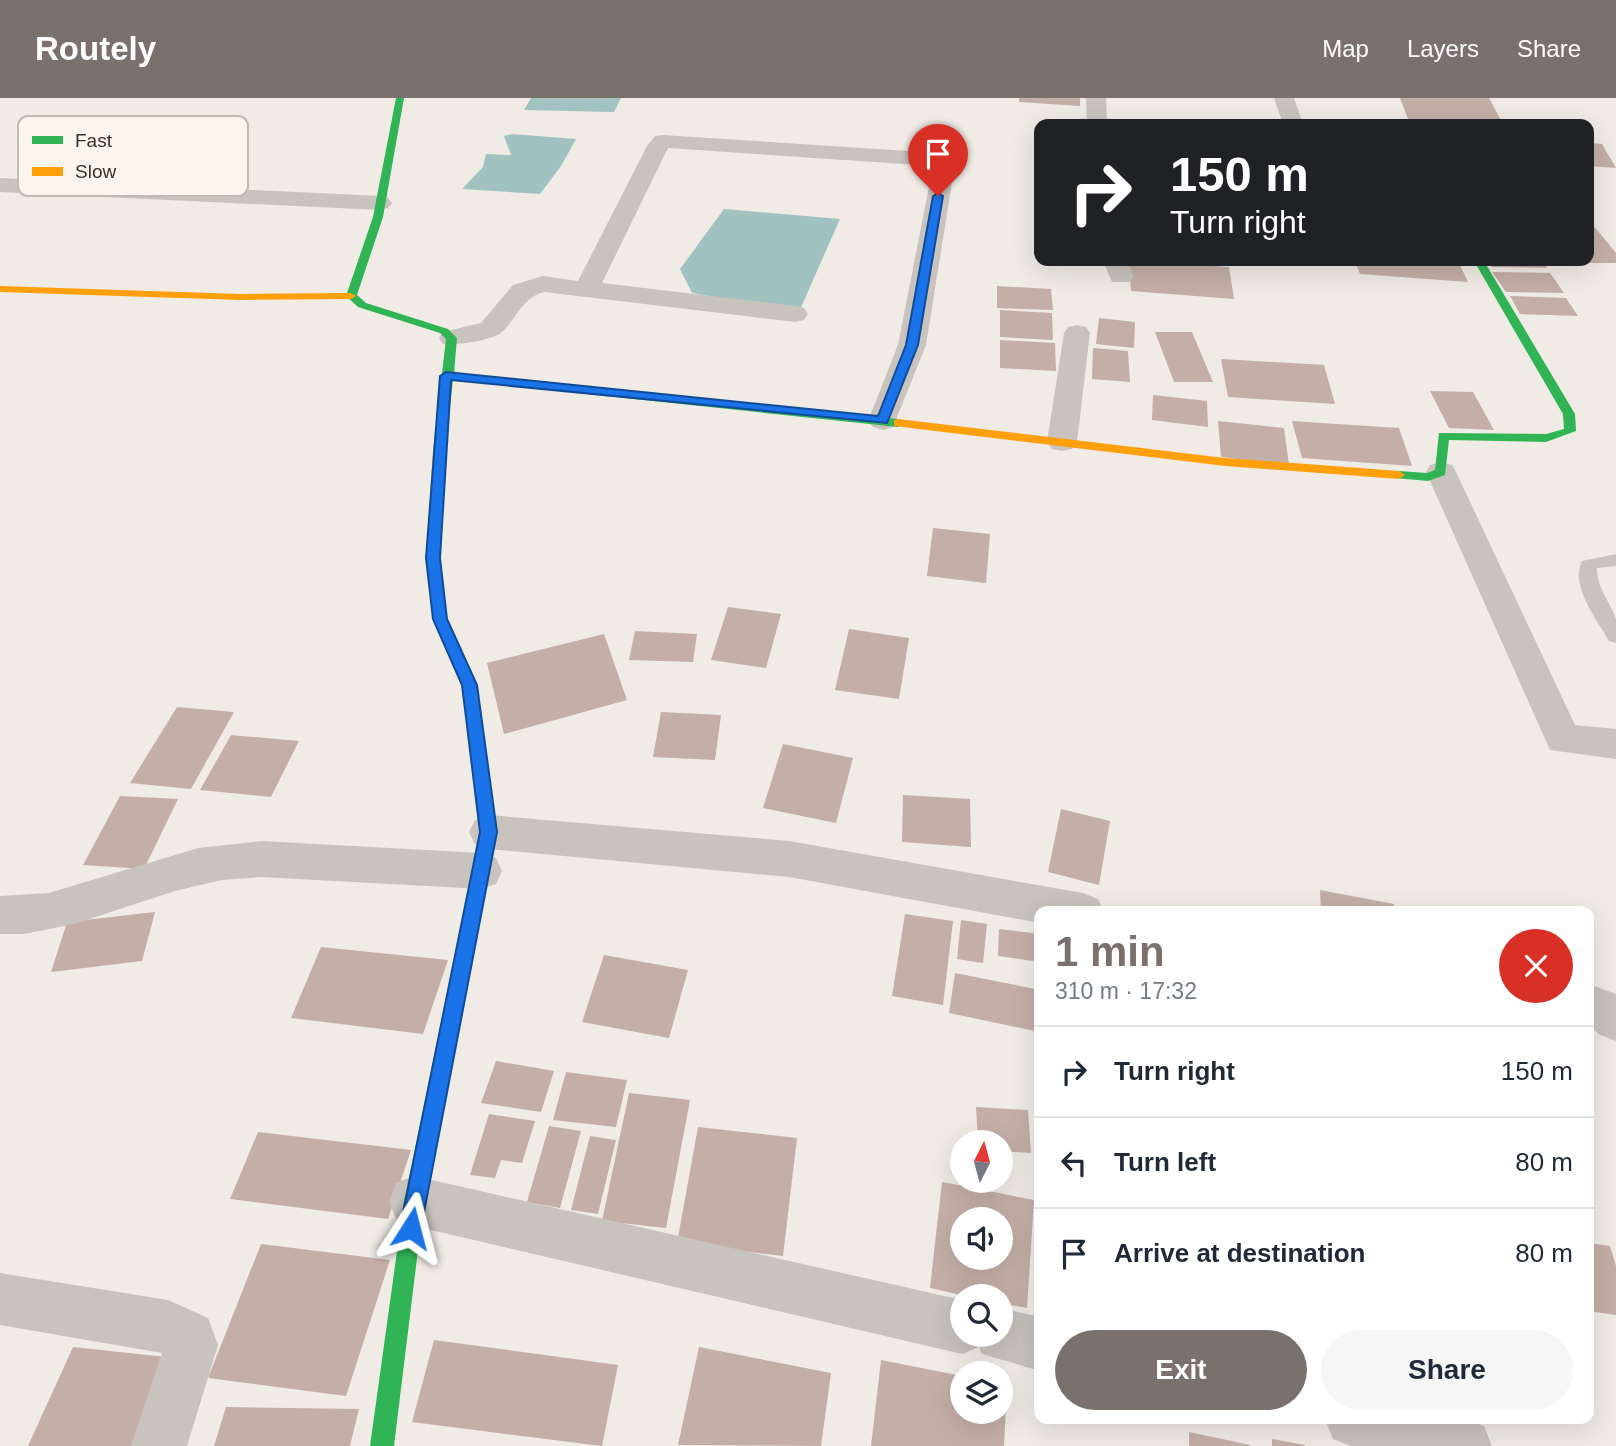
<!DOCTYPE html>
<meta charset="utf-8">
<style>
:root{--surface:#fff;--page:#f6f6f7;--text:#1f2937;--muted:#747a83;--line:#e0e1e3;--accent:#7a716c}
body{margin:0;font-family:Arial,sans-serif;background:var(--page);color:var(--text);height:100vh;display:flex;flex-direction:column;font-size:26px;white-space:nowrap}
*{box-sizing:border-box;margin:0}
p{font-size:23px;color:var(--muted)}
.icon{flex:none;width:38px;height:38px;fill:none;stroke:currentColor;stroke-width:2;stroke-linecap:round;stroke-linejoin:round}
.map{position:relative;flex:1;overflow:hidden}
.details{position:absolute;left:1034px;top:808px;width:560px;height:518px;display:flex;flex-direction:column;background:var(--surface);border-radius:14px;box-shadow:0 7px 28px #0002}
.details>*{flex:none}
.top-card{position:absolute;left:1034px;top:21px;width:560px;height:147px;border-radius:14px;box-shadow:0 7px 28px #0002;background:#202124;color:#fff;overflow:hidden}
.needle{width:46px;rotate:6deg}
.controls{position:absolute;left:950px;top:1032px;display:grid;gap:14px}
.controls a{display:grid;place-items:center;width:63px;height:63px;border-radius:50%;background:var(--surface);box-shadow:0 7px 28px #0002;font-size:35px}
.pin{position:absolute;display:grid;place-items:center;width:60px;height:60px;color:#fff;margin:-72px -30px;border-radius:50% 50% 50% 0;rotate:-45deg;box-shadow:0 0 7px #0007}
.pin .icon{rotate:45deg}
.me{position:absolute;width:77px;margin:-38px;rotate:9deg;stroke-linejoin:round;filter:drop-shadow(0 0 5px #0008)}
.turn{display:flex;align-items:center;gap:24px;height:147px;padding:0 21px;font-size:32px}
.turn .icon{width:91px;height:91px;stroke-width:2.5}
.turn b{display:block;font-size:49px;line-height:60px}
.round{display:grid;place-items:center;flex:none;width:74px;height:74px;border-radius:37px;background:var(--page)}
.summary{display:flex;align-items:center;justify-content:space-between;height:119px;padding:0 21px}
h1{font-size:42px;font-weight:700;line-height:52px;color:var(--accent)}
.primary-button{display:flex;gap:14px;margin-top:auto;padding:14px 21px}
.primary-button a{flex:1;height:80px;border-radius:42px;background:var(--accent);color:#fff;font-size:28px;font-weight:700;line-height:80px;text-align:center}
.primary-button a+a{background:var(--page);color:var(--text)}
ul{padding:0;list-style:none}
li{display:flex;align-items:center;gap:21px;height:91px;padding:0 21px;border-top:2px solid var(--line)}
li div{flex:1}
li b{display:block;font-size:26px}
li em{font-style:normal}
header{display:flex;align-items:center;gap:42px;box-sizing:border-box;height:98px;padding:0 35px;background:var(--accent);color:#fff}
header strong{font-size:33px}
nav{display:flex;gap:38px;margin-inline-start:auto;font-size:24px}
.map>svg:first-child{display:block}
.water{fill:#a1c2c1}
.building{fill:#c3afa7;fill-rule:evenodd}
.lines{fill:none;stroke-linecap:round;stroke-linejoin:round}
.lane{fill:#c9c3be;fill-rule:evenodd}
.street{fill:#c9c3be;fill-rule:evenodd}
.fast{fill:#30b455;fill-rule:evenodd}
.slow{fill:#ff9f0a;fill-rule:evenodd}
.route{fill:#1a73e8;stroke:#114b97;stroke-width:2}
.key{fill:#fbf5ee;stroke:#c1bab4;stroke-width:2}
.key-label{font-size:19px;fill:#3b302b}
</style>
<header>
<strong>Routely</strong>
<nav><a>Map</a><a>Layers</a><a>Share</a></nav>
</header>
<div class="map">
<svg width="1616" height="1348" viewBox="0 0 1616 1348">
<rect width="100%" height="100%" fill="#f0ebe5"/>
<path class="water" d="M 531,0 L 621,0 L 614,14 L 524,12 Z
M 512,36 L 576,41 L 561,68 L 540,96 L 462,91 L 483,69 L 486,56 L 511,57 L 504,38 Z
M 724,111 L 840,121 L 799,214 L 692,195 L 680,171 Z"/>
<path class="building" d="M 1019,0 L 1080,0 L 1080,8 L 1019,4 Z
M 1400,0 L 1489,0 L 1503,26 L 1410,26 Z
M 1589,45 L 1602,46 L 1616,70 L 1589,68 Z
M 1589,122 L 1616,155 L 1616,165 L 1589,165 Z
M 1129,163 L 1229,169 L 1234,201 L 1131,193 Z
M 1355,163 L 1458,163 L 1468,184 L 1360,176 Z
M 1489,163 L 1542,163 L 1547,170 L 1492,169 Z
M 1492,174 L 1550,175 L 1564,195 L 1506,194 Z
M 997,188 L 1051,191 L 1053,212 L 997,210 Z
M 1510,198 L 1566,200 L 1578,218 L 1520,216 Z
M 1000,212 L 1052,215 L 1053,242 L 1000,239 Z
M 1099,220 L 1135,224 L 1134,250 L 1096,246 Z
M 1155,234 L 1192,234 L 1213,284 L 1174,284 Z
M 1000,242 L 1055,245 L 1056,273 L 1000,270 Z
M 1093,250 L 1128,253 L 1130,284 L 1092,281 Z
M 1221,261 L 1324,267 L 1335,306 L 1228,299 Z
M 1430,293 L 1473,294 L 1494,332 L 1449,330 Z
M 1153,297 L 1207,303 L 1208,329 L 1152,322 Z
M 1218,323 L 1284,330 L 1289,367 L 1221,359 Z
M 1292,323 L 1399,330 L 1412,368 L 1302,360 Z
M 933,430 L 990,436 L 986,485 L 927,478 Z
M 728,509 L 781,516 L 766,570 L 711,562 Z
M 849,531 L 909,540 L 899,601 L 835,592 Z
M 635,533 L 697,536 L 693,564 L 629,562 Z
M 604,536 L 627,602 L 504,636 L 487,565 Z
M 177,609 L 234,614 L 191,691 L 130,685 Z
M 661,614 L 721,617 L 715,662 L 653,659 Z
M 231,637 L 299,643 L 271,699 L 200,692 Z
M 783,646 L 853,660 L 836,725 L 763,710 Z
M 903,697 L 970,701 L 971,749 L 902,744 Z
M 120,698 L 178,701 L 144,771 L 83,767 Z
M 1061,711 L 1110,723 L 1099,787 L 1048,774 Z
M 1320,792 L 1394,806 L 1395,814 L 1321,814 Z
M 155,814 L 142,863 L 51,874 L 67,824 Z
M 905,816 L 953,823 L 943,907 L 892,898 Z
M 961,822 L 987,826 L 983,865 L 957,861 Z
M 999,831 L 1040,836 L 1040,864 L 998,858 Z
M 321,849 L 448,862 L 423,936 L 291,920 Z
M 604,857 L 688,872 L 669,940 L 582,924 Z
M 955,875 L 1040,892 L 1040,934 L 949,915 Z
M 496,963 L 554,973 L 541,1014 L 481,1005 Z
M 566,974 L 627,982 L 616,1029 L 553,1022 Z
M 629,995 L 690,1002 L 666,1130 L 602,1123 Z
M 976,1009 L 1028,1012 L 1031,1055 L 1001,1053 L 1001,1045 L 978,1045 Z
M 489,1016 L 535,1023 L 522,1065 L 501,1062 L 495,1080 L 470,1077 Z
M 549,1028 L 581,1033 L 560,1110 L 527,1104 Z
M 698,1029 L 797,1040 L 783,1158 L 677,1145 Z
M 258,1034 L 411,1052 L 388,1121 L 230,1101 Z
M 590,1038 L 616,1042 L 598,1116 L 571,1112 Z
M 942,1084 L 1034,1102 L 1027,1210 L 1001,1205 L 1001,1199 L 970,1199 L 930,1190 ZM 962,1122 L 1001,1122 L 1001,1160 L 962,1160 Z
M 1589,1145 L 1610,1148 L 1616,1168 L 1616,1217 L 1589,1213 Z
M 261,1146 L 390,1162 L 346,1298 L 208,1280 Z
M 434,1242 L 618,1267 L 602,1348 L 412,1324 Z
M 73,1249 L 166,1259 L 131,1348 L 28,1348 Z
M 699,1249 L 831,1275 L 821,1348 L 678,1347 Z
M 881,1262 L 962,1278 L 962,1314 L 1001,1314 L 1001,1286 L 1007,1287 L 1004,1348 L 871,1348 Z
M 226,1309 L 359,1311 L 350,1348 L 214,1348 Z
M 1189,1334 L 1250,1347 L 1250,1348 L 1189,1348 Z
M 1272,1341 L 1305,1347 L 1305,1348 L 1272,1348 Z"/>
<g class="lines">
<path class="lane" d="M 1616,456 L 1616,468 L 1597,470 C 1597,491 1610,503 1616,521 C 1616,528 1616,538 1616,545 L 1609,543 C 1598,523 1569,487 1582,463 Z"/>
<path class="street" d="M 1086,0 L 1106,0 L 1107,26 L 1087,26 Z
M 1274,0 L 1294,0 L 1303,26 L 1283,26 Z
M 663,37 L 940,55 L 948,57 L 955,66 L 926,247 L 893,329 L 883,332 L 873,329 L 868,323 L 898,247 L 933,68 L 668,50 L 602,185 L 795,208 L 804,210 L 808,216 L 804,222 L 795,224 L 544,194 C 522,200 517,220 501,235 C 492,242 454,248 443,246 L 439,240 L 443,234 L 481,225 L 513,187 L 543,178 L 578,183 L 647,48 L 655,38 Z
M 0,80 L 380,98 L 388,100 L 392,105 L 388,110 L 380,112 L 0,94 Z
M 1103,163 L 1127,163 L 1134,179 L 1130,184 L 1112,184 Z
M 1077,227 L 1086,229 L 1090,235 L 1077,344 L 1072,351 L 1062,353 L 1052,351 L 1047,344 L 1064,235 L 1068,229 Z
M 1441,364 L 1452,367 L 1456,374 L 1575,627 L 1616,631 L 1616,661 L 1550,652 L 1426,374 L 1430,367 Z
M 489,717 L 789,743 L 1083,795 L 1098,801 L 1104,814 L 1040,814 L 1040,825 L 789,779 L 489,751 L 475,746 L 469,734 L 475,722 Z
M 262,743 L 481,755 L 496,760 L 502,773 L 496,786 L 481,791 L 262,779 L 222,782 L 175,793 L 74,826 L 24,836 L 0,836 L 0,798 L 49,795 L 198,750 Z
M 1589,886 L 1616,896 L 1616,943 L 1600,937 L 1589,928 Z
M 414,1078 L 962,1202 L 962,1237 L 1001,1237 L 1001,1210 L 1040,1219 L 1040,1273 L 982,1256 L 979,1249 L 962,1256 L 414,1128 L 396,1121 L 389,1103 L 396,1085 Z
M 0,1175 L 168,1202 L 208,1220 L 218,1247 L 187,1348 L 131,1348 L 162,1255 L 0,1227 Z
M 1325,1321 L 1468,1321 L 1484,1328 L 1492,1348 L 1351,1348 L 1333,1341 Z"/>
<path class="fast" d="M 396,0 L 404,0 L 383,119 L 357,197 L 366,205 L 448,231 L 457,240 L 454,275 L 898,321 L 904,325 L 898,329 L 453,282 L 445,353 L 443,356 L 435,356 L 433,353 L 446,241 L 440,235 L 358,209 L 346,198 L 373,119 Z
M 1474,163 L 1484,163 L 1575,316 L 1576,333 L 1546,344 L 1449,342 L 1445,377 L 1428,383 L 1395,380 L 1395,374 L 1399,373 L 1427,375 L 1435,372 L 1439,335 L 1546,336 L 1564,331 L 1563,316 Z
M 467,835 L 473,837 L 476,843 L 424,1103 L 394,1348 L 370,1348 L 404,1103 L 458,843 L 461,837 Z"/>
<path class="slow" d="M 0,188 L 240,196 L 351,195 L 356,198 L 351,201 L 240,202 L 0,194 Z
M 898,321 L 1225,360 L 1399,373 L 1405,377 L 1399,381 L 1225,368 L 894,328 L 894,322 Z
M 439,349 L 445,353 L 440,460 L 447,521 L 476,587 L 497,734 L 476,843 L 473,849 L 467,851 L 461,849 L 458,843 L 481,734 L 462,587 L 433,521 L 426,460 L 433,353 Z"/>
</g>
<path class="route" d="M 938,95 L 943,98 L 918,247 L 887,325 L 451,282 L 440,460 L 447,521 L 477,587 L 497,734 L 421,1130 L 418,1138 L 411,1141 L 403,1138 L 400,1130 L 480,734 L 462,587 L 433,521 L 426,460 L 440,278 L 446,274 L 878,318 L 906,247 L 933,98 Z"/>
<rect x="18" y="18" width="230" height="80" rx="10" class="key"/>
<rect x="32" y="38" width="31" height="8" fill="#30b455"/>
<rect x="32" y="69" width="31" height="9" fill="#ff9f0a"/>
<g class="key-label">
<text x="75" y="49">Fast</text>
<text x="75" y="80">Slow</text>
</g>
</svg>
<div class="controls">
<a><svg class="needle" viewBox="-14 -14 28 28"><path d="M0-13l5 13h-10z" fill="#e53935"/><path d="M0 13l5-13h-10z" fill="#747a83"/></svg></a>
<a><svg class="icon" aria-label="sound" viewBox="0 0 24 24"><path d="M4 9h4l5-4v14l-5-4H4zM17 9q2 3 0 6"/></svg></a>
<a><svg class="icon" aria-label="search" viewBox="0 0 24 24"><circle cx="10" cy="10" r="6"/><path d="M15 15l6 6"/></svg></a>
<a><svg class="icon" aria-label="layers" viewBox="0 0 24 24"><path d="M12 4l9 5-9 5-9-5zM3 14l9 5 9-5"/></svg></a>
</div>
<div class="pin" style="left:938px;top:98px;background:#d93025"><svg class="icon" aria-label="arrive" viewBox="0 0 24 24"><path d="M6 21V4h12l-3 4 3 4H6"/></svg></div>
<svg class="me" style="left:411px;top:1130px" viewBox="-20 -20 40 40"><path d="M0-17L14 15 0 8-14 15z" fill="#1a73e8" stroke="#fff" stroke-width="4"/></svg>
<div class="top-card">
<div class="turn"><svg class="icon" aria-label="right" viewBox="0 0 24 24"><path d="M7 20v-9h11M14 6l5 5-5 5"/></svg><div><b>150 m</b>Turn right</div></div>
</div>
<section class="details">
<div class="summary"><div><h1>1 min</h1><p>310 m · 17:32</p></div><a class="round" style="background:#d93025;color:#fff"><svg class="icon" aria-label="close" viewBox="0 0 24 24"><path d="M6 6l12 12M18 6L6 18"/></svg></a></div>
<ul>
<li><svg class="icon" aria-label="right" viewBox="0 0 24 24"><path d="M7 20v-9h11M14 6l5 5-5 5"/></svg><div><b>Turn right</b></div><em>150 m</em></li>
<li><svg class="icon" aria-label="left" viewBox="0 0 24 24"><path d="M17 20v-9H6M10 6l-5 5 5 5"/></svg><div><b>Turn left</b></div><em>80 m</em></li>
<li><svg class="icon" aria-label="arrive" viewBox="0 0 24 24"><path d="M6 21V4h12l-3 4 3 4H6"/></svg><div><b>Arrive at destination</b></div><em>80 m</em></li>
</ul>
<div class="primary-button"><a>Exit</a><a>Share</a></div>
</section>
</div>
